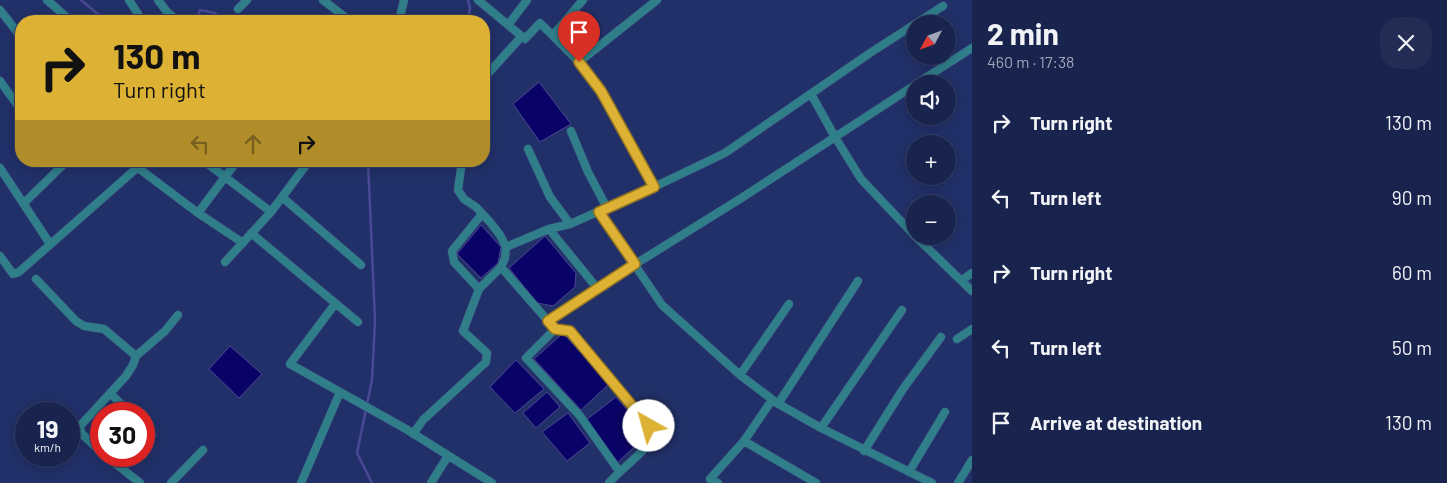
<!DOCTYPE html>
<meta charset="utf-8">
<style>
:root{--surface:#19244e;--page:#222c55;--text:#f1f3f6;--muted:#9fa4b6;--line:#374166}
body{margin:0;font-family:Barlow,sans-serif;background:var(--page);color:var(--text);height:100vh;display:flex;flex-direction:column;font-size:19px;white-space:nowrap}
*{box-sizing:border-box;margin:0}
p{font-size:16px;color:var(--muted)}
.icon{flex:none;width:28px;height:28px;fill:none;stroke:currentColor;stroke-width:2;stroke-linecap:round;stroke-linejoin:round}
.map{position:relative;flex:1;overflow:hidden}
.details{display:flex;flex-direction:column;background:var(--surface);width:475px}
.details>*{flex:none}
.guide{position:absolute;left:15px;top:15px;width:475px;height:152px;border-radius:20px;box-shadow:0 2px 12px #0003,0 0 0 1px var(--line);background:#ddb133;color:#111;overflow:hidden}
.needle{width:32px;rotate:229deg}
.tools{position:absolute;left:906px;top:15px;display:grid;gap:10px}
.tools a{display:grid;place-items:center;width:50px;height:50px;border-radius:50%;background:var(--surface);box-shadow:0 2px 12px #0003,0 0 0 1px var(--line);font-size:25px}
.speed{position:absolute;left:15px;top:402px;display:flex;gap:10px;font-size:25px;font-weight:700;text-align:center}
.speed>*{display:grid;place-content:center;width:65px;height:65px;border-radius:50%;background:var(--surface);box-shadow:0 2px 12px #0003,0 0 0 1px var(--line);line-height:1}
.speed small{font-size:12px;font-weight:400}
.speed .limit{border:8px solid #d22;background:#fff;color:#111}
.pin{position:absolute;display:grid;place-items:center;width:42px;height:42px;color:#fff;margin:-51px -21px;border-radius:50% 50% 50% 0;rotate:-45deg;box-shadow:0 0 5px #0007}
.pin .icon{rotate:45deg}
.me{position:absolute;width:55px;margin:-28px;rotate:322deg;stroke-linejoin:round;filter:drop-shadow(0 0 4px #0008)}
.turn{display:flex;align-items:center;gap:18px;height:105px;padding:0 15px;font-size:22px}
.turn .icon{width:65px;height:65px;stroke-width:2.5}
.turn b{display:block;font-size:35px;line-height:42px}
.lanes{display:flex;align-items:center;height:48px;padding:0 15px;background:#0003;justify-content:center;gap:25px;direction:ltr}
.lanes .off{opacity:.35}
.round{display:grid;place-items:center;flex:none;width:52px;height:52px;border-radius:20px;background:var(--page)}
.summary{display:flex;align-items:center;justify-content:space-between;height:85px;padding:0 15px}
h1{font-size:30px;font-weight:700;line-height:38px}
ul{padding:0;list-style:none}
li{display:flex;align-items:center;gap:15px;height:75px;padding:0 15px}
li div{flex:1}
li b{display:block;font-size:19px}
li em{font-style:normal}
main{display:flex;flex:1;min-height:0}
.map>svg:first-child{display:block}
.water{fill:#0a0367;stroke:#4b4895}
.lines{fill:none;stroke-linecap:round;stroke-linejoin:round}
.stream{stroke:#4b4895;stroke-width:2.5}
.minor-casing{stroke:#3c4a7d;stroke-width:9}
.minor{stroke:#2f7e8a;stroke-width:8}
.route-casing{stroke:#907321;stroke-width:12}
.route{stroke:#ddb133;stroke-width:9}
</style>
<main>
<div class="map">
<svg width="972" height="483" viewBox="0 0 972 483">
<rect width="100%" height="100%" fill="#213068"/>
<path class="water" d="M 539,82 L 571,124 L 540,142 L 513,104 Z
M 481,225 L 501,247 L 498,263 L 481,278 L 457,254 Z
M 545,236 L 576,273 L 575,287 L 553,306 L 537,303 L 509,268 Z
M 563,333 L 609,384 L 581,410 L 534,359 Z
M 230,346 L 262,374 L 239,398 L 209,369 Z
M 516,360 L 544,389 L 515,413 L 490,387 Z
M 547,392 L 560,407 L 536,428 L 523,413 Z
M 616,397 L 648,434 L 616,464 L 586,420 Z
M 568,413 L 590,443 L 567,461 L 542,432 Z"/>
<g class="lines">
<path class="stream" d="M 81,0 L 106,21
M 468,0 L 470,8 L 468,21
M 157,21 L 160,17 L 171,21
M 196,21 L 200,10 L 215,13 L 223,21
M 368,161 L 375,320 L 372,380 L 357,453 L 372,483"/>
<defs>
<path id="minor" d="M 47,0 L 71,21
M 129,0 L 138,14
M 158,0 L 167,12 L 178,21
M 323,0 L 350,21
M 478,0 L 525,39 L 540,23 L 579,62 L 601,91 L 654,187
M 238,9 L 247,0
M 0,10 L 21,37
M 399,21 L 404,0
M 508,25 L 527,0
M 553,35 L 583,0
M 579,62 L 657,0
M 484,78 L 522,36
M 0,81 L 21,110
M 916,84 L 972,48
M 811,94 L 835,137 L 861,179 L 915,236
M 571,131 L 588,172 L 607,208
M 528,149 L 550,197 L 570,224
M 129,161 L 198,213 L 243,243
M 204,161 L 271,212
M 0,168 L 50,244
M 282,197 L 361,265
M 24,203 L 67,161
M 599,212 L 662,305 L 740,375 L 777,403 L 821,428 L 932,483
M 198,213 L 237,161
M 549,229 L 597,288
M 251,233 L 358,322
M 915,236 L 972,291
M 506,247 L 549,229 L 570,224 L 654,187 L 725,153 L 870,53 L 943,6
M 0,256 L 13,274 L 19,272 L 138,167
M 225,262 L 271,212 L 309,161
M 501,267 L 555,329 L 569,331 L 617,386 L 653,433 C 649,451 621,468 609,483
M 36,279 L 76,321 L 84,326 L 104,329 L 136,356
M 962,280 L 972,273
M 479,289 L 454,262 L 452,251 L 482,214
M 335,304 L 290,364 L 406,429 L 492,483
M 548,321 L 597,288 L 743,197 L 915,85
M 555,329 L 526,358 L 580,416 L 619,471
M 957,339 L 972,329
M 740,375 L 789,304
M 110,393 L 131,414
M 778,404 L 858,281
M 144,427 L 152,435
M 821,428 L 902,310
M 413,434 L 423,420 L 486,362 L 487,353 L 463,331 L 479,289 L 501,267 L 505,258 L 506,247 L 500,235 L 490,222 L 476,207 L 464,199 L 458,190 L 462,161
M 744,441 L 816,483
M 864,451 L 903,389 L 941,337
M 101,452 L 81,433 L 80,426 L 126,376 L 133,365 L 136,356 L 165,331 L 178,315
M 106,456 L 140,483
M 909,472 L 945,412
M 171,483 L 203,450
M 301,483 L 340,392
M 431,483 L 448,456
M 718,483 L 710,479 L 744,441 L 772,400
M 958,483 L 972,460"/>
</defs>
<use href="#minor" class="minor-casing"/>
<use href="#minor" class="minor"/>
</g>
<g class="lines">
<defs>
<path id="route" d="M 579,62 L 601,91 L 654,187 L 599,212 L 635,264 L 548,321 L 555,329 L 570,331 L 649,426"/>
</defs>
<use href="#route" class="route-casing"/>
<use href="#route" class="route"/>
</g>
</svg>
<div class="tools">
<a><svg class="needle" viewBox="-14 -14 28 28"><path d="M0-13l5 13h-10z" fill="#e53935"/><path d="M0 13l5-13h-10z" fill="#9fa4b6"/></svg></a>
<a><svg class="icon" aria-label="sound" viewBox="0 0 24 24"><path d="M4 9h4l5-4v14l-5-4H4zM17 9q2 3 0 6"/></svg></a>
<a>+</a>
<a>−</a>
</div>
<div class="speed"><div>19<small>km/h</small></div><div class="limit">30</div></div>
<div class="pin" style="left:579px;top:62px;background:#d93025"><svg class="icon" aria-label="arrive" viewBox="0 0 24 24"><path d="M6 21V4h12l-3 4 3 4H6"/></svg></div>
<svg class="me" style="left:649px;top:426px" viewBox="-20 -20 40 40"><circle r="19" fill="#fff"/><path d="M0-13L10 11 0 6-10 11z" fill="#ddb133"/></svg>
<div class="guide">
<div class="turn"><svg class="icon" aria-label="right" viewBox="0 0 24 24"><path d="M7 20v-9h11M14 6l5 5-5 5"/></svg><div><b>130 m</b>Turn right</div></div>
<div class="lanes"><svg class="icon off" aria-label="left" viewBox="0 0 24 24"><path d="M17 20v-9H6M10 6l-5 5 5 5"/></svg><svg class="icon off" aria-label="ahead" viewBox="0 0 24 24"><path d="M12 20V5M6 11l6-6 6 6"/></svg><svg class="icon" aria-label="right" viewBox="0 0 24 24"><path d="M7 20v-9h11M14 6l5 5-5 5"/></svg></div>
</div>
</div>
<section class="details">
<div class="summary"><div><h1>2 min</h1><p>460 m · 17:38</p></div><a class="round"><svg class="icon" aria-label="close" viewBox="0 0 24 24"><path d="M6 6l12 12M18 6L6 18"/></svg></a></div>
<ul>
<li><svg class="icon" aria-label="right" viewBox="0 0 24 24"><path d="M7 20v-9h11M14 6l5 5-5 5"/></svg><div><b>Turn right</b></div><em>130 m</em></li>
<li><svg class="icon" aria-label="left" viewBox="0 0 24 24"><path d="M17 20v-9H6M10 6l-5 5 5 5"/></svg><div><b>Turn left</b></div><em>90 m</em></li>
<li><svg class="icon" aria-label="right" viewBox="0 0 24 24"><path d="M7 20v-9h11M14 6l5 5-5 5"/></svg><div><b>Turn right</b></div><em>60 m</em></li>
<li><svg class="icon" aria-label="left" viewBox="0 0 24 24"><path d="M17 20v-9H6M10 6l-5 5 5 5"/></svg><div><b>Turn left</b></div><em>50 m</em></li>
<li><svg class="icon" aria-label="arrive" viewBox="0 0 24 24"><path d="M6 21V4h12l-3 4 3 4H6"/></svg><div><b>Arrive at destination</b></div><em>130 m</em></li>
</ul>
</section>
</main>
